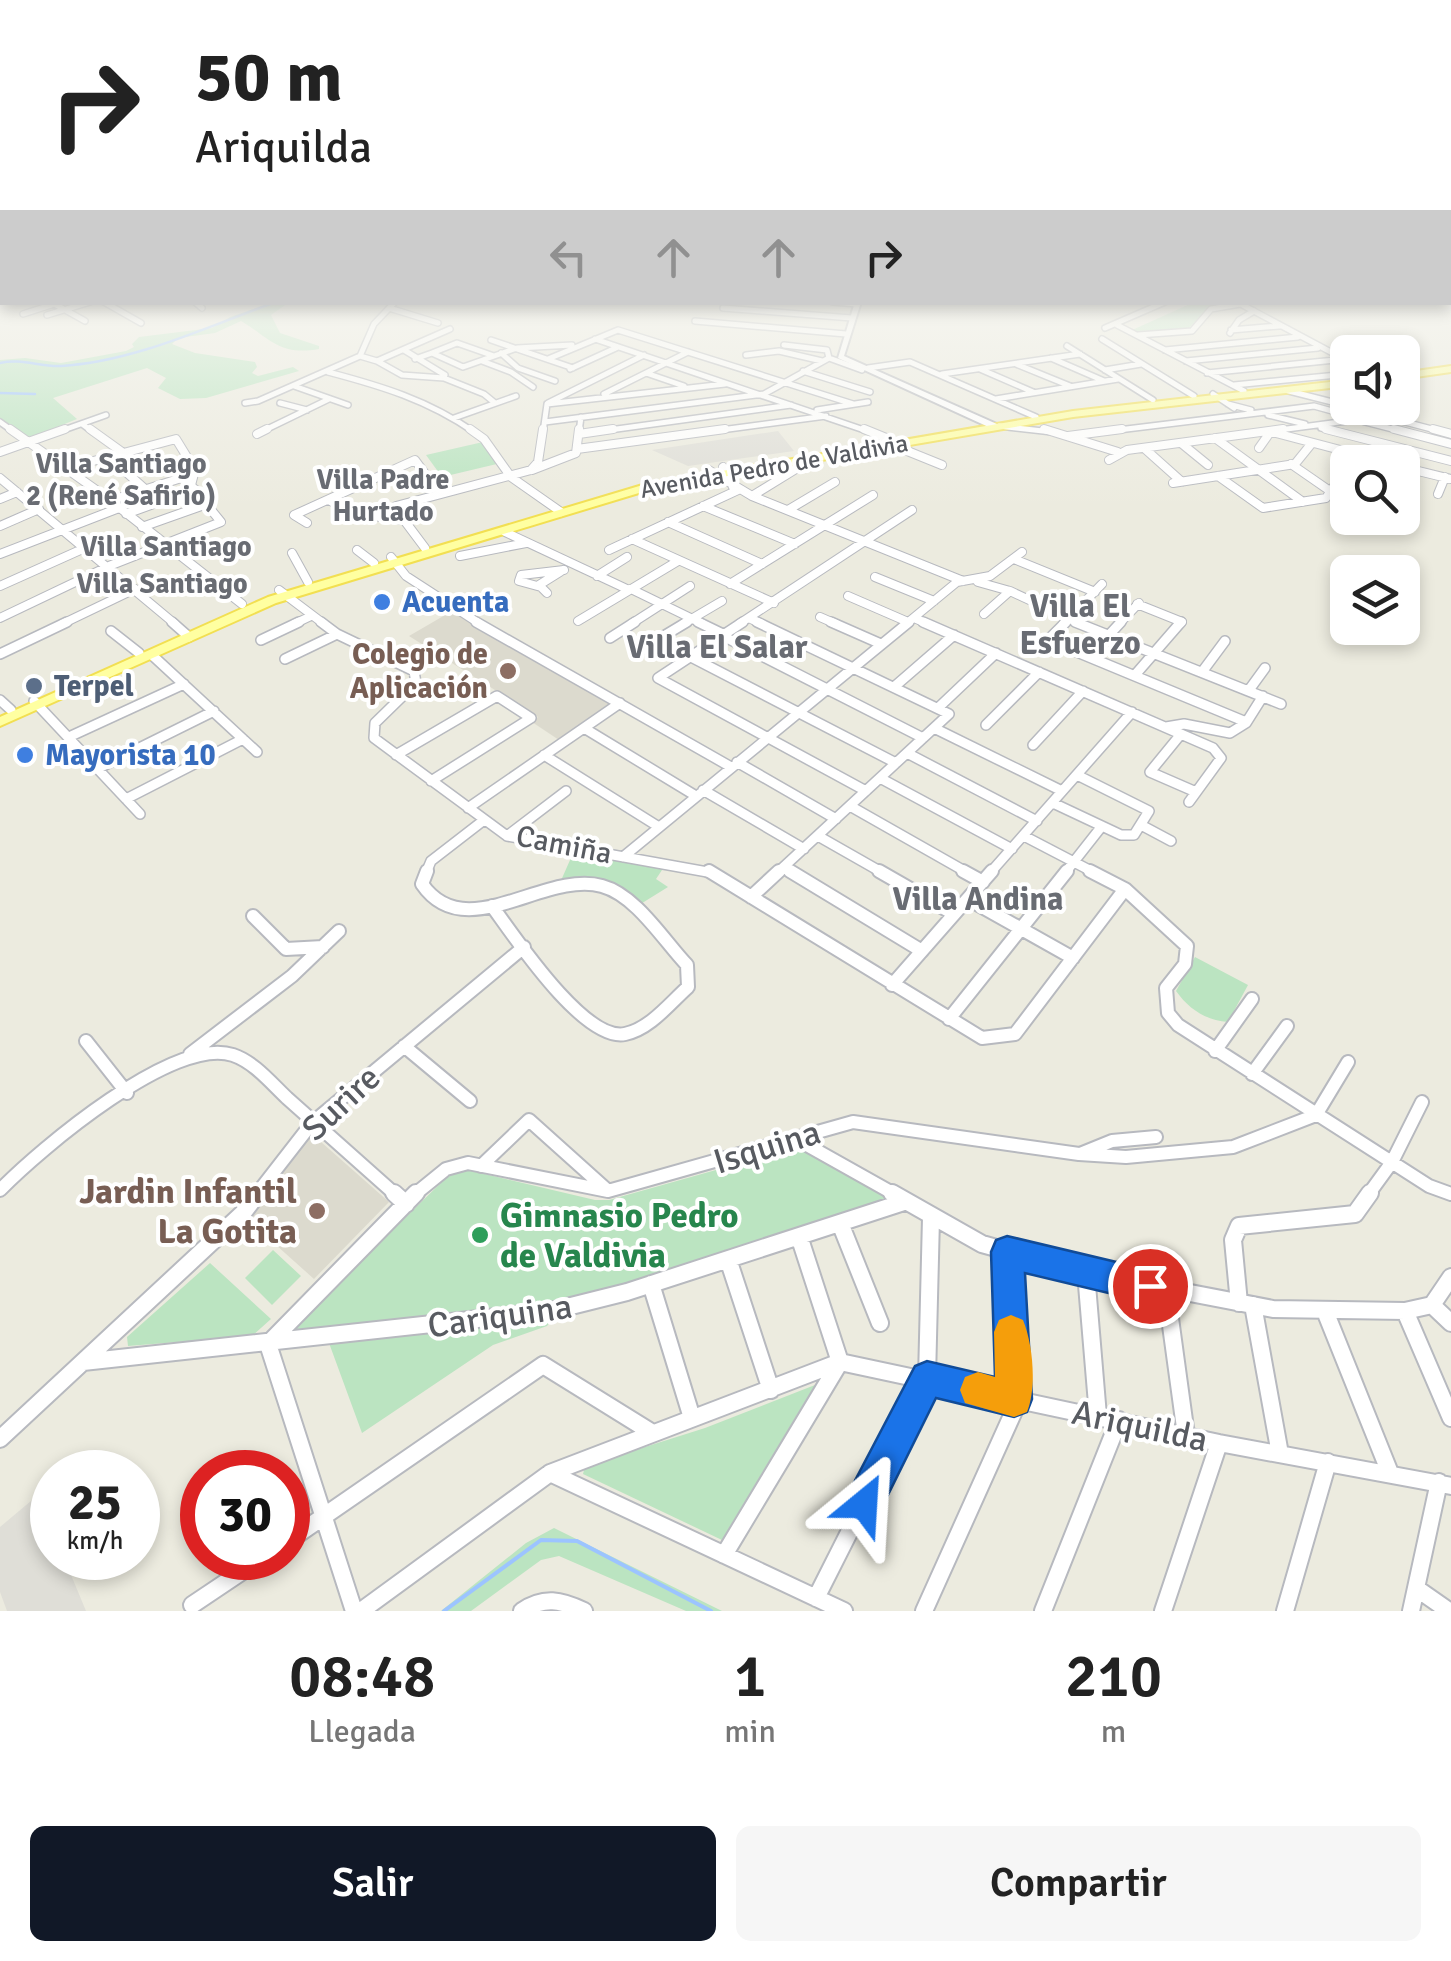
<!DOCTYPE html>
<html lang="es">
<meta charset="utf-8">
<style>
:root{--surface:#fff;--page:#f6f6f6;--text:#222;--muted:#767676;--accent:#111827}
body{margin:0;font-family:Signika,sans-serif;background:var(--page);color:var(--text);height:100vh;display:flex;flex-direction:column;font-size:38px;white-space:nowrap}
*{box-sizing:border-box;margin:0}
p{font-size:32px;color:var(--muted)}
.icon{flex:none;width:55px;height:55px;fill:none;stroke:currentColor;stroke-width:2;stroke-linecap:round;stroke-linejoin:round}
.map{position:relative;height:1611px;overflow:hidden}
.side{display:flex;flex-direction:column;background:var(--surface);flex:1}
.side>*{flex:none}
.hud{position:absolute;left:0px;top:0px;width:1452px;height:305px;box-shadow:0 5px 15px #0003;background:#fff;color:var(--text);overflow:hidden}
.buttons{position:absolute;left:1330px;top:335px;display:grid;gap:20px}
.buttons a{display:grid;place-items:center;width:90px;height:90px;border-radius:15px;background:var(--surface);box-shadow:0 5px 15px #0003;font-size:50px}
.speed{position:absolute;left:30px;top:1450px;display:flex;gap:20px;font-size:50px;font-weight:700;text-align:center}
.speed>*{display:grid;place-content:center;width:130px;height:130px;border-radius:50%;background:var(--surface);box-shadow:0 5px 15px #0003;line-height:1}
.speed small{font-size:25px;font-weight:400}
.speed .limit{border:15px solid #d22;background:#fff;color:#111}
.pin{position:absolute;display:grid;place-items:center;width:85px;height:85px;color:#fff;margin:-42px;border:5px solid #fff;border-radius:50%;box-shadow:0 2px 10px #0007}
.me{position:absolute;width:110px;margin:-55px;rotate:27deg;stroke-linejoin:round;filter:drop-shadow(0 0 8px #0008)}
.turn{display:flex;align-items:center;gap:35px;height:210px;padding:0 30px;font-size:45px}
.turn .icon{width:130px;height:130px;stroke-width:2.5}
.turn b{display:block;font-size:70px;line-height:85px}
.lanes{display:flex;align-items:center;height:95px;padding:0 30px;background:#0003;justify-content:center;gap:50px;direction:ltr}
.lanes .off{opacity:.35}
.eta{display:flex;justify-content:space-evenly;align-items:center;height:170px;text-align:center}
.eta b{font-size:60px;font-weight:600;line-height:70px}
.button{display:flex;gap:20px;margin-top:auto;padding:20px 30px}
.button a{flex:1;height:115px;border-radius:15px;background:var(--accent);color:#fff;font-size:40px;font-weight:600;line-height:115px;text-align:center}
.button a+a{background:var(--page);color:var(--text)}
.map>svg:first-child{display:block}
.industrial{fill:#dfded7}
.education{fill:#dcdace}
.green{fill:#bbe4c1}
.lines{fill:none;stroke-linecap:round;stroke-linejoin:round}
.stream-far1{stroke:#9cc4ff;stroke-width:2.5}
.stream{stroke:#9cc4ff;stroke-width:4}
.minor-far4-casing{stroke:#b7b9bf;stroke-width:8}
.minor-far3-casing{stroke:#b7b9bf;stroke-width:10}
.minor-far2-casing{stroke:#b7b9bf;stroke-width:12}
.minor-far1-casing{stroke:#b7b9bf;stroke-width:16}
.minor-casing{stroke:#b7b9bf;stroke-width:20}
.tertiary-casing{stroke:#b7b9bf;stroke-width:4}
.primary-casing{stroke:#f2df52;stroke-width:4}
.minor-far4{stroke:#fff;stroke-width:5}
.minor-far3{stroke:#fff;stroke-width:8}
.minor-far2{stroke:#fff;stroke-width:9}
.minor-far1{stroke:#fff;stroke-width:12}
.minor{stroke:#fff;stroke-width:16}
.tertiary{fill:#fff;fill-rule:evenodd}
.primary{fill:#ffffa1;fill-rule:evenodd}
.route{fill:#1a73e8;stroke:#114b97;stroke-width:2.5}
.slow{fill:#f59e0b}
.shop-dot{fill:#3f7fe0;stroke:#fff;stroke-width:4}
.education-dot{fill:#8d6e63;stroke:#fff;stroke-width:4}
.service-dot{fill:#5c6f8a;stroke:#fff;stroke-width:4}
.leisure-dot{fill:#2e9e5b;stroke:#fff;stroke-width:4}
.labels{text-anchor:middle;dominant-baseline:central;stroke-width:8;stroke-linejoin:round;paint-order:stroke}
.far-street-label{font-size:25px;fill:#585b61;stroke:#fff}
.far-neighbourhood-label{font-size:28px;font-weight:bold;fill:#696c73;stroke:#fff}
.shop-label{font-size:30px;font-weight:bold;fill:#366cbe;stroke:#fff;text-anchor:start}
.education-label{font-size:30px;font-weight:bold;fill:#785e54;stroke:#fff;text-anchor:end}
.service-label{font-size:30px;font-weight:bold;fill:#4e5e75;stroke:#fff;text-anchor:start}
.street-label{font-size:30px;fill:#585b61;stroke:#fff}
.neighbourhood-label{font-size:32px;font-weight:bold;fill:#696c73;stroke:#fff}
.near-street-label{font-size:35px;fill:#585b61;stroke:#fff}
.near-education-label{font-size:35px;font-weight:bold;fill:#785e54;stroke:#fff;text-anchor:end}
.near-leisure-label{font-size:35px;font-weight:bold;fill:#27864d;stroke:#fff;text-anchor:start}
</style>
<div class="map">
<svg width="1451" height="1611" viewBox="0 0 1451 1611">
<rect width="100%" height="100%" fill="#ecebdf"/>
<path class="industrial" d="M 778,431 L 794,451 L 688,466 L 652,450 Z
M 38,1495 L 52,1531 L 52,1558 L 64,1558 L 86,1611 L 7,1611 L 0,1592 L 0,1527 Z"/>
<path class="education" d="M 452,611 L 491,634 L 611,705 L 559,740 L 532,722 L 538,717 L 409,636 Z
M 312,1134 L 389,1202 L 314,1279 L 247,1219 Z"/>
<path class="green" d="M 275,302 L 288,303 L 271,315 L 280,333 L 319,346 L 319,349 C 279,356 270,338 241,321 L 215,333 L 178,338 L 172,344 L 195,353 L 255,362 L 257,367 L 252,373 L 258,376 L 293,367 L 299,371 L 206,398 L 180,399 L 158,388 L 166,378 L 147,368 L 53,398 L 77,419 L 30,438 L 0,419 L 0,360 L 25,358 L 61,363 L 126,351 L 134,347 L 132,344 L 139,337 L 212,328 L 230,317 Z
M 1192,303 L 1236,303 L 1211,306 L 1187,330 L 1130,331 Z
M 483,442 L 501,463 L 442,477 L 426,455 Z
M 574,851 L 664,867 L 656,879 L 668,887 L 639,905 L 613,885 L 559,885 Z
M 1195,957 L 1248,985 L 1228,1022 C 1205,1020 1189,1009 1176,991 Z
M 798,1147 L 892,1199 L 825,1225 L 565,1302 L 547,1326 L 493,1345 L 362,1433 L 329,1343 L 285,1335 L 451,1173 L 468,1170 L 595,1200 L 609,1200 Z
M 273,1250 L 301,1276 L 272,1305 L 245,1278 Z
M 210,1263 L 271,1319 L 252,1336 L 128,1346 L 127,1337 Z
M 815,1385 L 722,1540 L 583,1474 L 585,1466 L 705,1428 Z
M 554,1528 L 722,1611 L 686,1611 L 559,1556 L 541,1560 L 471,1611 L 441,1611 L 526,1543 Z"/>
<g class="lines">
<path class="stream-far1" d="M 0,363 C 21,358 40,367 61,366 C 134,362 208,326 276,302
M 0,393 L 35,394"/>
<path class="stream" d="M 444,1611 L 541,1540 L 577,1541 L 711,1611"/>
<defs>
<path id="minor-far4" d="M 51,302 L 85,321
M 104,302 L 141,323
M 195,302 L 202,308
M 833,302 L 857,304
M 1237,302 L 1342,358
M 389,308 L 438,323
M 723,308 L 852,318
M 23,314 L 54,304
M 47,315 L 90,302
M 695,321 L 846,334
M 1117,325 L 1244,391
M 1105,328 L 1165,302
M 1231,330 L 1279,326
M 1230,333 L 1239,320 L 1254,311
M 1138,335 L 1192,331 L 1211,309 L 1240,304
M 595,339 L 870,432
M 1102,339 L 1194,396
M 491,340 L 573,368
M 784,345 L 827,350 L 829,358 L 862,370
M 1067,346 L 1153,400
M 404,350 L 445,375 L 444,378 L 484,394 L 495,403
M 1165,350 L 1298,337
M 432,353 L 457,343 L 494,356
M 501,353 L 518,368 L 555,381
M 746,355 L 779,351 L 822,361
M 360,356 L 377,361 L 450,329
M 1051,358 L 1104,381
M 415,359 L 432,353 L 463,367 L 517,348 L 572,345
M 548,359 L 618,330 L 853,404
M 377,361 L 402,375 L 444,378
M 482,361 L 511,372 L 533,387
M 1186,361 L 1318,348
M 1016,364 L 1070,386
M 868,368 L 910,362 L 1036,417
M 570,369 L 618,347
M 980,369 L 1033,392
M 1105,370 L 1141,364
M 803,371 L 870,392
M 328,372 C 381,386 428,400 474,432
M 646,373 L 684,386
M 1207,373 L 1345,359
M 942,374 L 1080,354
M 1234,385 L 1348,374
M 294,386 L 348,405
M 1285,390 L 1348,406
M 604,394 L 688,352
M 1213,394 L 1234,408
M 996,399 L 1118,379
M 245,403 L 258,401 L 360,356 L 374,324 L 395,302
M 280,403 L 307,410
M 548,403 L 644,355
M 547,404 L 725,384
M 1228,404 L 1251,410
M 1352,408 L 1443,432
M 817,410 L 868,402
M 1268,415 L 1305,424
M 454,418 L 516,396
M 0,422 L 14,432
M 545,422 L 764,394 L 829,358
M 1365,422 L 1404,432
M 82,424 L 93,432
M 999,426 L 1052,432
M 1321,428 L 1336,432
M 58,432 L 106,415
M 261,432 L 329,399
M 543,432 L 547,404
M 579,432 L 581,417
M 595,432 L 791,405
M 706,432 L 826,416
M 1102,432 L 1314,406 L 1361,419
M 1264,432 L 1377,417"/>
<path id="minor-far3" d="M 10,429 L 102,494 L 242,604
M 90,429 L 122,452
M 470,429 L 484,439 L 511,477 L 561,512
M 864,429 L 891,440
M 1044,429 L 1118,452
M 1326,429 L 1451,461
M 1394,429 L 1451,444
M 1433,429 L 1451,434
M 1272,432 L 1386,462
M 257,434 L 267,429
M 579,434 L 613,429
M 1068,436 L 1122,429
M 1215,438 L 1303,502
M 1181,443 L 1208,465
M 890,444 L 942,465
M 1144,448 L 1182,482
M 1259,448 L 1271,431
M 577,449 L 725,429
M 0,452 L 65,429
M 108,456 L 145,489
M 1109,460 L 1127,450 L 1283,429
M 1291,464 L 1330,491
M 723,467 L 733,487
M 1402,467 L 1451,479
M 707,469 L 752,496 L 963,581
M 532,470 L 576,453 L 579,429
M 1218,476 L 1263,508 L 1326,498 L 1348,465
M 0,478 L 175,624
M 1173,483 L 1295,464 L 1312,443
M 1438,494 L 1445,477
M 752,496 L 799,467
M 0,499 L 17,492
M 329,500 L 351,513 L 403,520
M 109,501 L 194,474
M 396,506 L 531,470 L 538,462 L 543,429
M 703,506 L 795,544
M 788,510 L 835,482
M 126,514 L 195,489
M 401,516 L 425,548
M 668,522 L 762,564
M 307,523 L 294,515 L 415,460 L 440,494
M 0,526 L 39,509
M 142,527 L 207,504
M 505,532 L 629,590
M 632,539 L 774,603
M 357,550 L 374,563
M 609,550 L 738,490
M 292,553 L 308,582
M 0,554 L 119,508
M 460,556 L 526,543
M 391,557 L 406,576 L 480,624
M 1014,559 L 1095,592
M 597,576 L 627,557
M 875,577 L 934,601
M 978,582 L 1010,591 L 1081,624
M 730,584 L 873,495
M 0,586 L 87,547
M 541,587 L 519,581 L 521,575 L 564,570
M 631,589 L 703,624
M 279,590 L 324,624
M 547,593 L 539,585 L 563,570
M 848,596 L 908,622
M 1137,604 L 1182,622 L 1180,624
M 984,614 L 1010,591
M 820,617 L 836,624
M 0,618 L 109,566 L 221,522 L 191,485 L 195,470 L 176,439 L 67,468
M 914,618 L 928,624
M 751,619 L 762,624
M 578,621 L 678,561
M 62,624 L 135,589
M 294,624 L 311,616
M 631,624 L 690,586
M 683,624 L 722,601
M 739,624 L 912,510
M 906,624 L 957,582 L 990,576 L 1022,552
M 1063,624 L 1102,584
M 1119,624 L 1139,603"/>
<path id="minor-far2" d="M 172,622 L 189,637
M 321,622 L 337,634 L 414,671 L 416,683 L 375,723 L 374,738 L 507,836 L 713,873
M 476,622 L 731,767
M 698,622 L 725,635
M 743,622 L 658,678 L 866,791
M 757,622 L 949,714 L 777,873
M 831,622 L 881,644
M 923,622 L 1213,748 L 1221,758 L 1189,802
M 1066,622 L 1048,640 L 1246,722
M 1075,622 L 1281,704
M 111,631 L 139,653
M 1109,635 L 1121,622
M 723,636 L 923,738
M 610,638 L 635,622
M 261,640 L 299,622
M 637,652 L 687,622
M 0,654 L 67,622
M 152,655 L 257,752
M 691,657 L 896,763
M 285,659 L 337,634
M 1202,672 L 1225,641
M 1135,675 L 1181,622
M 894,687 L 954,635
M 1249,690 L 1265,668
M 0,700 L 11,710
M 34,701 L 140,814
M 938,708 L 996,653
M 986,725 L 1039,672
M 1166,727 L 1184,724 L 1230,733 L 1246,723 L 1263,696
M 584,728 L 696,796
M 934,728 L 1062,791
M 1181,734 L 1150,772 L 1196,792
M 71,736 L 184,684
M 1033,745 L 1083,691
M 907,753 L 1037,821
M 396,755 L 497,696 L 531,718 L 431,781
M 544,755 L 659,827
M 737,762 L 836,819
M 99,768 L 214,711
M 880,778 L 1012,849
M 703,790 L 804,849
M 126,799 L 243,739
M 1053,803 L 1121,835 L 1134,835 L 1149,811 L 1077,775
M 850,806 L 968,873
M 468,808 L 620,703
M 1141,825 L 1171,841
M 507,836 L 566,791
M 818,836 L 883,873
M 1024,836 L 1095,873
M 623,857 L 909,622
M 784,867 L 794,873
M 426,873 L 431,861 L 484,820
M 990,873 L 1132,712
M 1065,873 L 1102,826"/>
<path id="minor-far1" d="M 427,871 L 422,884 C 465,947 545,870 602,886 C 636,895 664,941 687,965 L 688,987 C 670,1003 650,1029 625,1034 C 584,1042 514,936 492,906
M 709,871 L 982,1038 L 1015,1034 L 1125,889
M 790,871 L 922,951
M 879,871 L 954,914
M 963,871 L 983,882
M 1090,871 L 1125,889 L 1187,946 L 1185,964 L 1166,988 L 1168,1013 L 1178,1025 L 1429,1186 L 1451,1194
M 751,897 L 779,871
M 968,899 L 1073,958
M 253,916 L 286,949 L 323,947
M 892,985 L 992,871
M 949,1019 L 1067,871
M 86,1041 L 127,1093
M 404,1046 L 470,1101
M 1215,1051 L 1252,999
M 190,1054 L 292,976 L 339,931
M 1252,1074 L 1287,1026
M 1316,1115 L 1348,1062
M 798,1140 L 896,1195
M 1080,1154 L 1112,1141 L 1156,1137
M 481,1166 L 529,1120 L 607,1190
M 0,1190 C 40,1149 175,1035 233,1055 C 254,1062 271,1083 287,1098 C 323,1130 360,1163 396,1195
M 256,1195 L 312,1123 L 524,947
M 414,1195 L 446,1169 L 468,1163 L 608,1191 L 853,1122 L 1079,1154 L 1126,1157 L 1233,1147 L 1316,1115
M 1368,1195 L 1392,1162 L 1422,1102"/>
<path id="minor" d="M 394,1193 L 406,1204
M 892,1193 L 982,1244 L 1086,1273 L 1273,1309 L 1405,1311 L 1432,1305 L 1451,1277
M 840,1223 L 880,1323
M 728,1259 L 771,1390
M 1086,1273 L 1098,1416
M 651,1284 L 692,1418
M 1166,1289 L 1186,1435
M 1239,1303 L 1233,1240 L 1239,1226 L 1355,1214 L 1370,1193
M 1253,1305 L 1280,1454
M 1432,1305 L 1451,1323
M 1325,1311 L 1390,1473
M 1405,1311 L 1451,1418
M 268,1344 L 416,1193
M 268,1344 L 354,1611
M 83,1362 L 551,1311 L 627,1292 L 904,1202
M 0,1439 L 243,1213 L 258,1193
M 550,1473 L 844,1611
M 288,1541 L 543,1365 L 651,1432
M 724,1555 L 840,1362 L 799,1236
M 1416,1588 L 1449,1611
M 816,1598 L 927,1378 L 931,1218
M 192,1605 L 262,1558
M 361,1611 L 550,1473 L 840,1362 L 1219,1443 L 1451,1486
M 522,1611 C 544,1596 561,1600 584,1611
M 924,1611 L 1014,1411 L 1007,1252
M 1043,1611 L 1119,1420
M 1163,1611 L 1219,1443
M 1285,1611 L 1328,1462
M 1411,1611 L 1439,1482"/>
<path id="tertiary" d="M 855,302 L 861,302 L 844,356 L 999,425 L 999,429 L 993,429 L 838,358 Z"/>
<path id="primary" d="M 1451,366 L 1451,372 L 1402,379 L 1402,373 Z
M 1348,380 L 1348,386 L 1073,417 L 652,489 L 276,603 L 0,726 L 0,717 L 268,597 L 646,484 L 1073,411 Z"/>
</defs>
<use href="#minor-far4" class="minor-far4-casing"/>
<use href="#minor-far3" class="minor-far3-casing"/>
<use href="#minor-far2" class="minor-far2-casing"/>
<use href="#minor-far1" class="minor-far1-casing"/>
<use href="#minor" class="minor-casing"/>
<use href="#tertiary" class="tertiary-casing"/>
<use href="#primary" class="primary-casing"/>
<use href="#minor-far4" class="minor-far4"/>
<use href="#minor-far3" class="minor-far3"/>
<use href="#minor-far2" class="minor-far2"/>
<use href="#minor-far1" class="minor-far1"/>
<use href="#minor" class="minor"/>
<use href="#tertiary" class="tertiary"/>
<use href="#primary" class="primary"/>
</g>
<linearGradient id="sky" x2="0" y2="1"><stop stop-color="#89baf1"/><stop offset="0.56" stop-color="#f6f6f1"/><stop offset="1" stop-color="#f6f6f1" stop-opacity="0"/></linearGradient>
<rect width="1451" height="507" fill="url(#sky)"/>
<path class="route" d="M 1007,1236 L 1150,1270 L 1161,1275 L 1166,1286 L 1161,1298 L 1150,1303 L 1025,1273 L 1032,1399 L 1027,1412 L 1014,1417 L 936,1398 L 877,1517 L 864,1523 L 850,1517 L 844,1504 L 850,1490 L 915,1366 L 927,1361 L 995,1377 L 991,1252 L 996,1240 Z"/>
<path class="slow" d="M 1011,1315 L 1023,1320 C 1033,1344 1037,1388 1027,1412 L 1014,1417 L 965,1403 L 960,1390 L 965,1377 L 978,1372 L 995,1377 L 994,1332 L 999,1320 Z"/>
<g class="shop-dot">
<circle cx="382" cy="602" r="10"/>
<circle cx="25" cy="755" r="10"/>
</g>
<g class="education-dot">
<circle cx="508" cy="671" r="10"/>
<circle cx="317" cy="1211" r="10"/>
</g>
<circle class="service-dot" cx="34" cy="686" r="10"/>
<circle class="leisure-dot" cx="480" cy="1235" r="10"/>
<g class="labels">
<g class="far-street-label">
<text transform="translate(774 466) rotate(-10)">Avenida Pedro de Valdivia</text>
</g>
<g class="far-neighbourhood-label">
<text x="121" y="464">Villa Santiago<tspan x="121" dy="32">2 (René Safirio)</tspan></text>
<text x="383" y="480">Villa Padre<tspan x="383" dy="32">Hurtado</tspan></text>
<text x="166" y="547">Villa Santiago</text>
<text x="162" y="584">Villa Santiago</text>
</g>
<g class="shop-label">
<text x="402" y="602">Acuenta</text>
<text x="45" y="755">Mayorista 10</text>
</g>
<g class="education-label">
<text x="488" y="654">Colegio de<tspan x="488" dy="34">Aplicación</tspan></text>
</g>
<g class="service-label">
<text x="54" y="686">Terpel</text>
</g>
<g class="street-label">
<text transform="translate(564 845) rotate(11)">Camiña</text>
</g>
<g class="neighbourhood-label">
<text x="1080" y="606">Villa El<tspan x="1080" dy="37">Esfuerzo</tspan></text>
<text x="717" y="647">Villa El Salar</text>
<text x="978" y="899">Villa Andina</text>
</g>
<g class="near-street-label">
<text transform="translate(341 1103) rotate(-43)">Surire</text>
<text transform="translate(767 1147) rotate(-17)">Isquina</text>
<text transform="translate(500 1316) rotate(-8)">Cariquina</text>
<text transform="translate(1140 1426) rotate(12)">Ariquilda</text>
</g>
<g class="near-education-label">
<text x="297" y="1191">Jardin Infantil<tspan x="297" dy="40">La Gotita</tspan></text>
</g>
<g class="near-leisure-label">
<text x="500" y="1215">Gimnasio Pedro<tspan x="500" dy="40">de Valdivia</tspan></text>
</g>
</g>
</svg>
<div class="buttons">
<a><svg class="icon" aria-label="sound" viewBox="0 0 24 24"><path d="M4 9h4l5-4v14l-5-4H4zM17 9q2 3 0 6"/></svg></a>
<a><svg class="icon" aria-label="search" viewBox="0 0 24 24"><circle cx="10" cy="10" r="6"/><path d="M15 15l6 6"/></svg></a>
<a><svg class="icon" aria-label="layers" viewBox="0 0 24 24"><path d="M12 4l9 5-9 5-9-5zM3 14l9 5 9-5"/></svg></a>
</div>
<div class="speed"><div>25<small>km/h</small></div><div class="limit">30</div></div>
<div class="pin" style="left:1150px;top:1286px;background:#d93025"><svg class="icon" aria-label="arrive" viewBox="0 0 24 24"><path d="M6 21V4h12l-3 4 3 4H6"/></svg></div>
<svg class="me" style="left:864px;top:1504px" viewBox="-20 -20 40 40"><path d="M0-17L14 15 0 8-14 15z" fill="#1a73e8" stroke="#fff" stroke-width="4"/></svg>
<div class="hud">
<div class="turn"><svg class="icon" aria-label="right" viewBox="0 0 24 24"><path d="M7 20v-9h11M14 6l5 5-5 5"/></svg><div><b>50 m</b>Ariquilda</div></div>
<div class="lanes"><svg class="icon off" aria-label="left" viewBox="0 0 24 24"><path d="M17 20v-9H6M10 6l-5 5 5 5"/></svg><svg class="icon off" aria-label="ahead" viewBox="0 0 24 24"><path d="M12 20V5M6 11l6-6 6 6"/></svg><svg class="icon off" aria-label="ahead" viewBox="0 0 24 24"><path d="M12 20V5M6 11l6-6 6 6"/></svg><svg class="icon" aria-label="right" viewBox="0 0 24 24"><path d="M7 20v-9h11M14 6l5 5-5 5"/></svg></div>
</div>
</div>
<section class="side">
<div class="eta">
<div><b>08:48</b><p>Llegada</p></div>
<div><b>1</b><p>min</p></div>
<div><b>210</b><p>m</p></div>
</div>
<div class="button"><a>Salir</a><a>Compartir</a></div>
</section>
